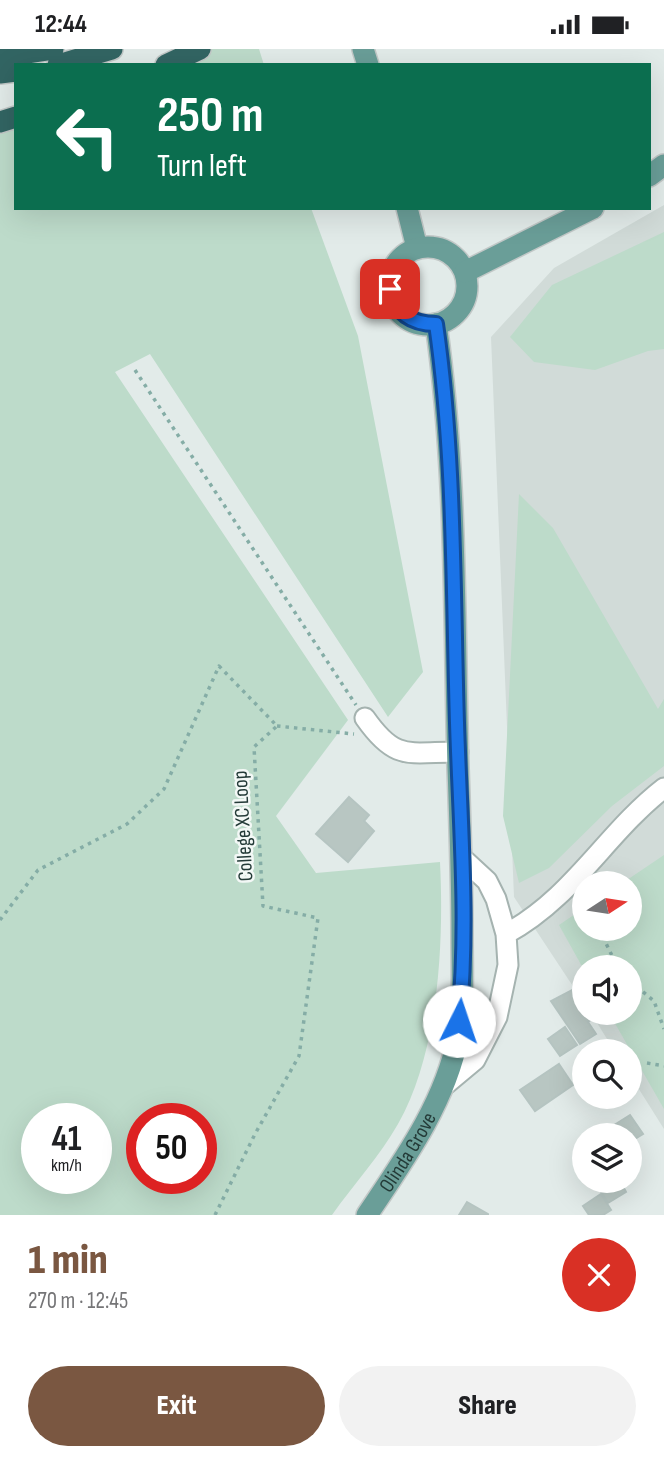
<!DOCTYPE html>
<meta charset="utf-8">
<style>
:root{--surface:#fff;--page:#f2f2f2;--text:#202124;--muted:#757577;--accent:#7a5741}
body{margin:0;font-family:"Sofia Sans Condensed",sans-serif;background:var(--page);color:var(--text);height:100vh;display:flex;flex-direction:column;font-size:26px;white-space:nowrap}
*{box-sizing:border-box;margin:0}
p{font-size:23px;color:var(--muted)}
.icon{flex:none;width:38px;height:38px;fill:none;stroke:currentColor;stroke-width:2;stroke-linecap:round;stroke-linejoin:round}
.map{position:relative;height:1166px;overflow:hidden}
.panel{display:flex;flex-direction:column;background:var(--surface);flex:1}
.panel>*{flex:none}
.hud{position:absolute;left:14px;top:14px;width:637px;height:147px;border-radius:0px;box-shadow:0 7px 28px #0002;background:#0b6e4f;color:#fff;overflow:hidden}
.needle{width:46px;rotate:78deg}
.controls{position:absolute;left:572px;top:822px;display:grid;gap:14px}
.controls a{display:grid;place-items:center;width:70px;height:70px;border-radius:50%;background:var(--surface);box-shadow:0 7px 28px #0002;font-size:35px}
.speed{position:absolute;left:21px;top:1054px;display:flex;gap:14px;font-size:35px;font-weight:700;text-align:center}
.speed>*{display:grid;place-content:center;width:91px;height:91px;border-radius:50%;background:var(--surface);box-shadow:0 7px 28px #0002;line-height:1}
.speed small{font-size:18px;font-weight:400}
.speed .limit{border:10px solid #d22;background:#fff;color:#111}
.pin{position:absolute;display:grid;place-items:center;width:60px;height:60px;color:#fff;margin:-30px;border-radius:14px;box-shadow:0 4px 10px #0006}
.me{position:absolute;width:77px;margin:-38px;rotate:4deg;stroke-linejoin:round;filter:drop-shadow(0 0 5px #0008)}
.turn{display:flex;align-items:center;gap:24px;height:147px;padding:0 28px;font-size:32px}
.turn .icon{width:91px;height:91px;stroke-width:2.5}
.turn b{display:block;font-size:49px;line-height:60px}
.round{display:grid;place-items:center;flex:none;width:74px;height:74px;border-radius:37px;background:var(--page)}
.head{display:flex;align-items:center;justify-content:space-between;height:119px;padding:0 28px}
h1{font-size:42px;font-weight:800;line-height:52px;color:var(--accent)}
.action{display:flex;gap:14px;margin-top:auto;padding:14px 28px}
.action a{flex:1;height:80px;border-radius:42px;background:var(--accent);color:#fff;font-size:28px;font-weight:800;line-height:80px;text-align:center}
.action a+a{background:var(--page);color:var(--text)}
.status{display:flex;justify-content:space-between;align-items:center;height:49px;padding:0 35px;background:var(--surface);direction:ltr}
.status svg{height:19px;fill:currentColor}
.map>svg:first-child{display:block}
.built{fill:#d1dbd8;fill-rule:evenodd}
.green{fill:#bddbca;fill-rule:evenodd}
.building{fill:#b8c6c2;stroke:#b5c4c1;stroke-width:2}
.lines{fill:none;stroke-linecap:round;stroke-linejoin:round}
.minor-casing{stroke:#a5b3b0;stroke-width:23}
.major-casing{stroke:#c2c8c7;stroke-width:24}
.highway-casing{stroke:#c2c8c7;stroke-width:24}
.path{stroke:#85ada6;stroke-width:3.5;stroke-dasharray:3.5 5;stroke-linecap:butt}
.minor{stroke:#fff;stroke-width:19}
.major{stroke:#6a9e98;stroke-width:21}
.highway{stroke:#326563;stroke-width:21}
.route-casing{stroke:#114b97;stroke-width:18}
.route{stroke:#1a73e8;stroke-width:12}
.labels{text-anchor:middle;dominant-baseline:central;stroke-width:5;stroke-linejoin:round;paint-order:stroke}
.street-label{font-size:21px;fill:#243b38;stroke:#f3f8f6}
</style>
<div class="status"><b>12:44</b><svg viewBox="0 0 49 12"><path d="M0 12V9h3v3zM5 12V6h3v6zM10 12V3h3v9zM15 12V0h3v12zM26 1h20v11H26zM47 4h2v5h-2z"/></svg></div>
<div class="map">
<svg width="664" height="1166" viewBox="0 0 664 1166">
<rect width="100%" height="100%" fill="#e2ebe9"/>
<path class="built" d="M 664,156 L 664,1080 L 630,1026 L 630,1003 L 615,1003 L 591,964 L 630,964 L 630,919 L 584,919 L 584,954 L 514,848 L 491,288 L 554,219 ZM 584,835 L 630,835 L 630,880 L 584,880 Z"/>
<path class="green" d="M 200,0 L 259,0 L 264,16 L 166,16 Z
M 16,68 L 16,159 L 311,159 L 358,287 L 423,623 L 388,668 L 150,305 L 115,323 L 348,671 L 276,767 L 316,824 L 440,813 C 444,893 439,1003 398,1075 C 380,1107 353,1136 332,1166 L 0,1166 L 0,73 ZM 37,1069 L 96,1069 L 96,1129 L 37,1129 ZM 142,1069 L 201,1069 L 201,1129 L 142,1129 Z
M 664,183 L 664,300 L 648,302 L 595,321 L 534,313 L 510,288 L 552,236 Z
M 519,445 L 553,479 L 658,660 L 664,650 L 664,717 L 612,757 L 549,819 L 519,834 L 503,767 Z
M 664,806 L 664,1060 L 609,964 L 630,964 L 630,919 L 584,921 L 559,876 L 584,859 L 584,880 L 630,880 L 630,835 L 621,835 Z"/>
<path class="building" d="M 349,748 L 369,766 L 364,772 L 374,782 L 348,813 L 316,785 Z
M 574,940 L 584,956 L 584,964 L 590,964 L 593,969 L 588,973 L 596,985 L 580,995 L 551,952 Z
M 565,978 L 577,996 L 560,1007 L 548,990 Z
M 559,1015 L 573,1036 L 535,1062 L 520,1041 Z
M 630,1066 L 643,1085 L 630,1093 L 630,1087 L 611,1087 L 614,1084 L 611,1078 Z
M 620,1132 L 626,1143 L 608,1154 L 596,1135 Z
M 601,1145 L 611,1161 L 603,1166 L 589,1166 L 583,1157 Z
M 467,1153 L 488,1165 L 488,1166 L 459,1166 Z"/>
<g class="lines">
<defs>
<path id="minor" d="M 365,669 C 396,713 408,703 458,703
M 506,885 C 574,848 606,784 664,739
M 445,1036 L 475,1011 L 497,968 L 508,916 L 506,885 L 496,850 L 487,832 L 461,808"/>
<g id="major">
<path d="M 363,0 L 368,16"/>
<path d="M 649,127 L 664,116"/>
<path d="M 407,159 L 417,199"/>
<circle cx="428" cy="237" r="39"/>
<path d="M 465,223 L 593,159"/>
<path id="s1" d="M 367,1166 C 404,1111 445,1054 458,988 C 464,955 462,921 462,888 C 462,831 460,775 458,719 C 454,571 457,421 436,275"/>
</g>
<path id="highway" d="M 0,8 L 53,0
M 58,16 L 112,0
M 166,16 L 200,0
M 0,24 L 16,22
M 0,73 L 16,68"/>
</defs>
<use href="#minor" class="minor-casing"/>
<use href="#major" class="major-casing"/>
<use href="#highway" class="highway-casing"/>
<path class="path" d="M 135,321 L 356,656
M 277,677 L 354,685
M 0,871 L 38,821 L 127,775 L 164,740 L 219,617 L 277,677 L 254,698 L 263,857 L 318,869 L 299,1007 L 255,1085 L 215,1166
M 599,880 L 618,919
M 630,932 L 654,952 L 664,980
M 647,1014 L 664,1017"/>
<use href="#minor" class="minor"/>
<use href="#major" class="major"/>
<use href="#highway" class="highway"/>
</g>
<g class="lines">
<defs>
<path id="route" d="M 390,240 C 396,264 411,275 436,275 C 455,407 453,541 457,674 C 460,773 469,874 459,972"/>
</defs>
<use href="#route" class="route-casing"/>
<use href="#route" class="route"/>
</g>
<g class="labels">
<g class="street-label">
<text transform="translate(243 777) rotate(-93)">College XC Loop</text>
<text stroke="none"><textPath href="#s1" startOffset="75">Olinda Grove</textPath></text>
</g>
</g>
</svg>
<div class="controls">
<a><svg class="needle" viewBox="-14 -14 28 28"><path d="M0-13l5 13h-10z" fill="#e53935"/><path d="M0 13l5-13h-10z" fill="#757577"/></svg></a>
<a><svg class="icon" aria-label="sound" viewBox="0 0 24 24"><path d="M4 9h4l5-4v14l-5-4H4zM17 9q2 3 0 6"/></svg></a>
<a><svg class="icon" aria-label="search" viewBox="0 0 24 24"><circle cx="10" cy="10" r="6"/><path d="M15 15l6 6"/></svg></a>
<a><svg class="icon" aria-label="layers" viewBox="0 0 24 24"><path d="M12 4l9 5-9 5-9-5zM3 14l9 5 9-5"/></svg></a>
</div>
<div class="speed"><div>41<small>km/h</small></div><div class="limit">50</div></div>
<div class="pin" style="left:390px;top:240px;background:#d93025"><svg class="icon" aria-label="arrive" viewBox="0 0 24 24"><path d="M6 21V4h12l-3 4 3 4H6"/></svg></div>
<svg class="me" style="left:459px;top:972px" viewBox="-20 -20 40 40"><circle r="19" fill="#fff"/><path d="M0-13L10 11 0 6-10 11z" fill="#1a73e8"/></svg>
<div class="hud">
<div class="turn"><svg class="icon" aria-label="left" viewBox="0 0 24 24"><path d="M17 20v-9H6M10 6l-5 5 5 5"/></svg><div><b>250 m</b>Turn left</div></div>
</div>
</div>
<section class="panel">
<div class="head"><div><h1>1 min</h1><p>270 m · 12:45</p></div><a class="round" style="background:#d93025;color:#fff"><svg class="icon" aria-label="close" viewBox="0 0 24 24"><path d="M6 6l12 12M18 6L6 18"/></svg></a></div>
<div class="action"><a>Exit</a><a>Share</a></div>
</section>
